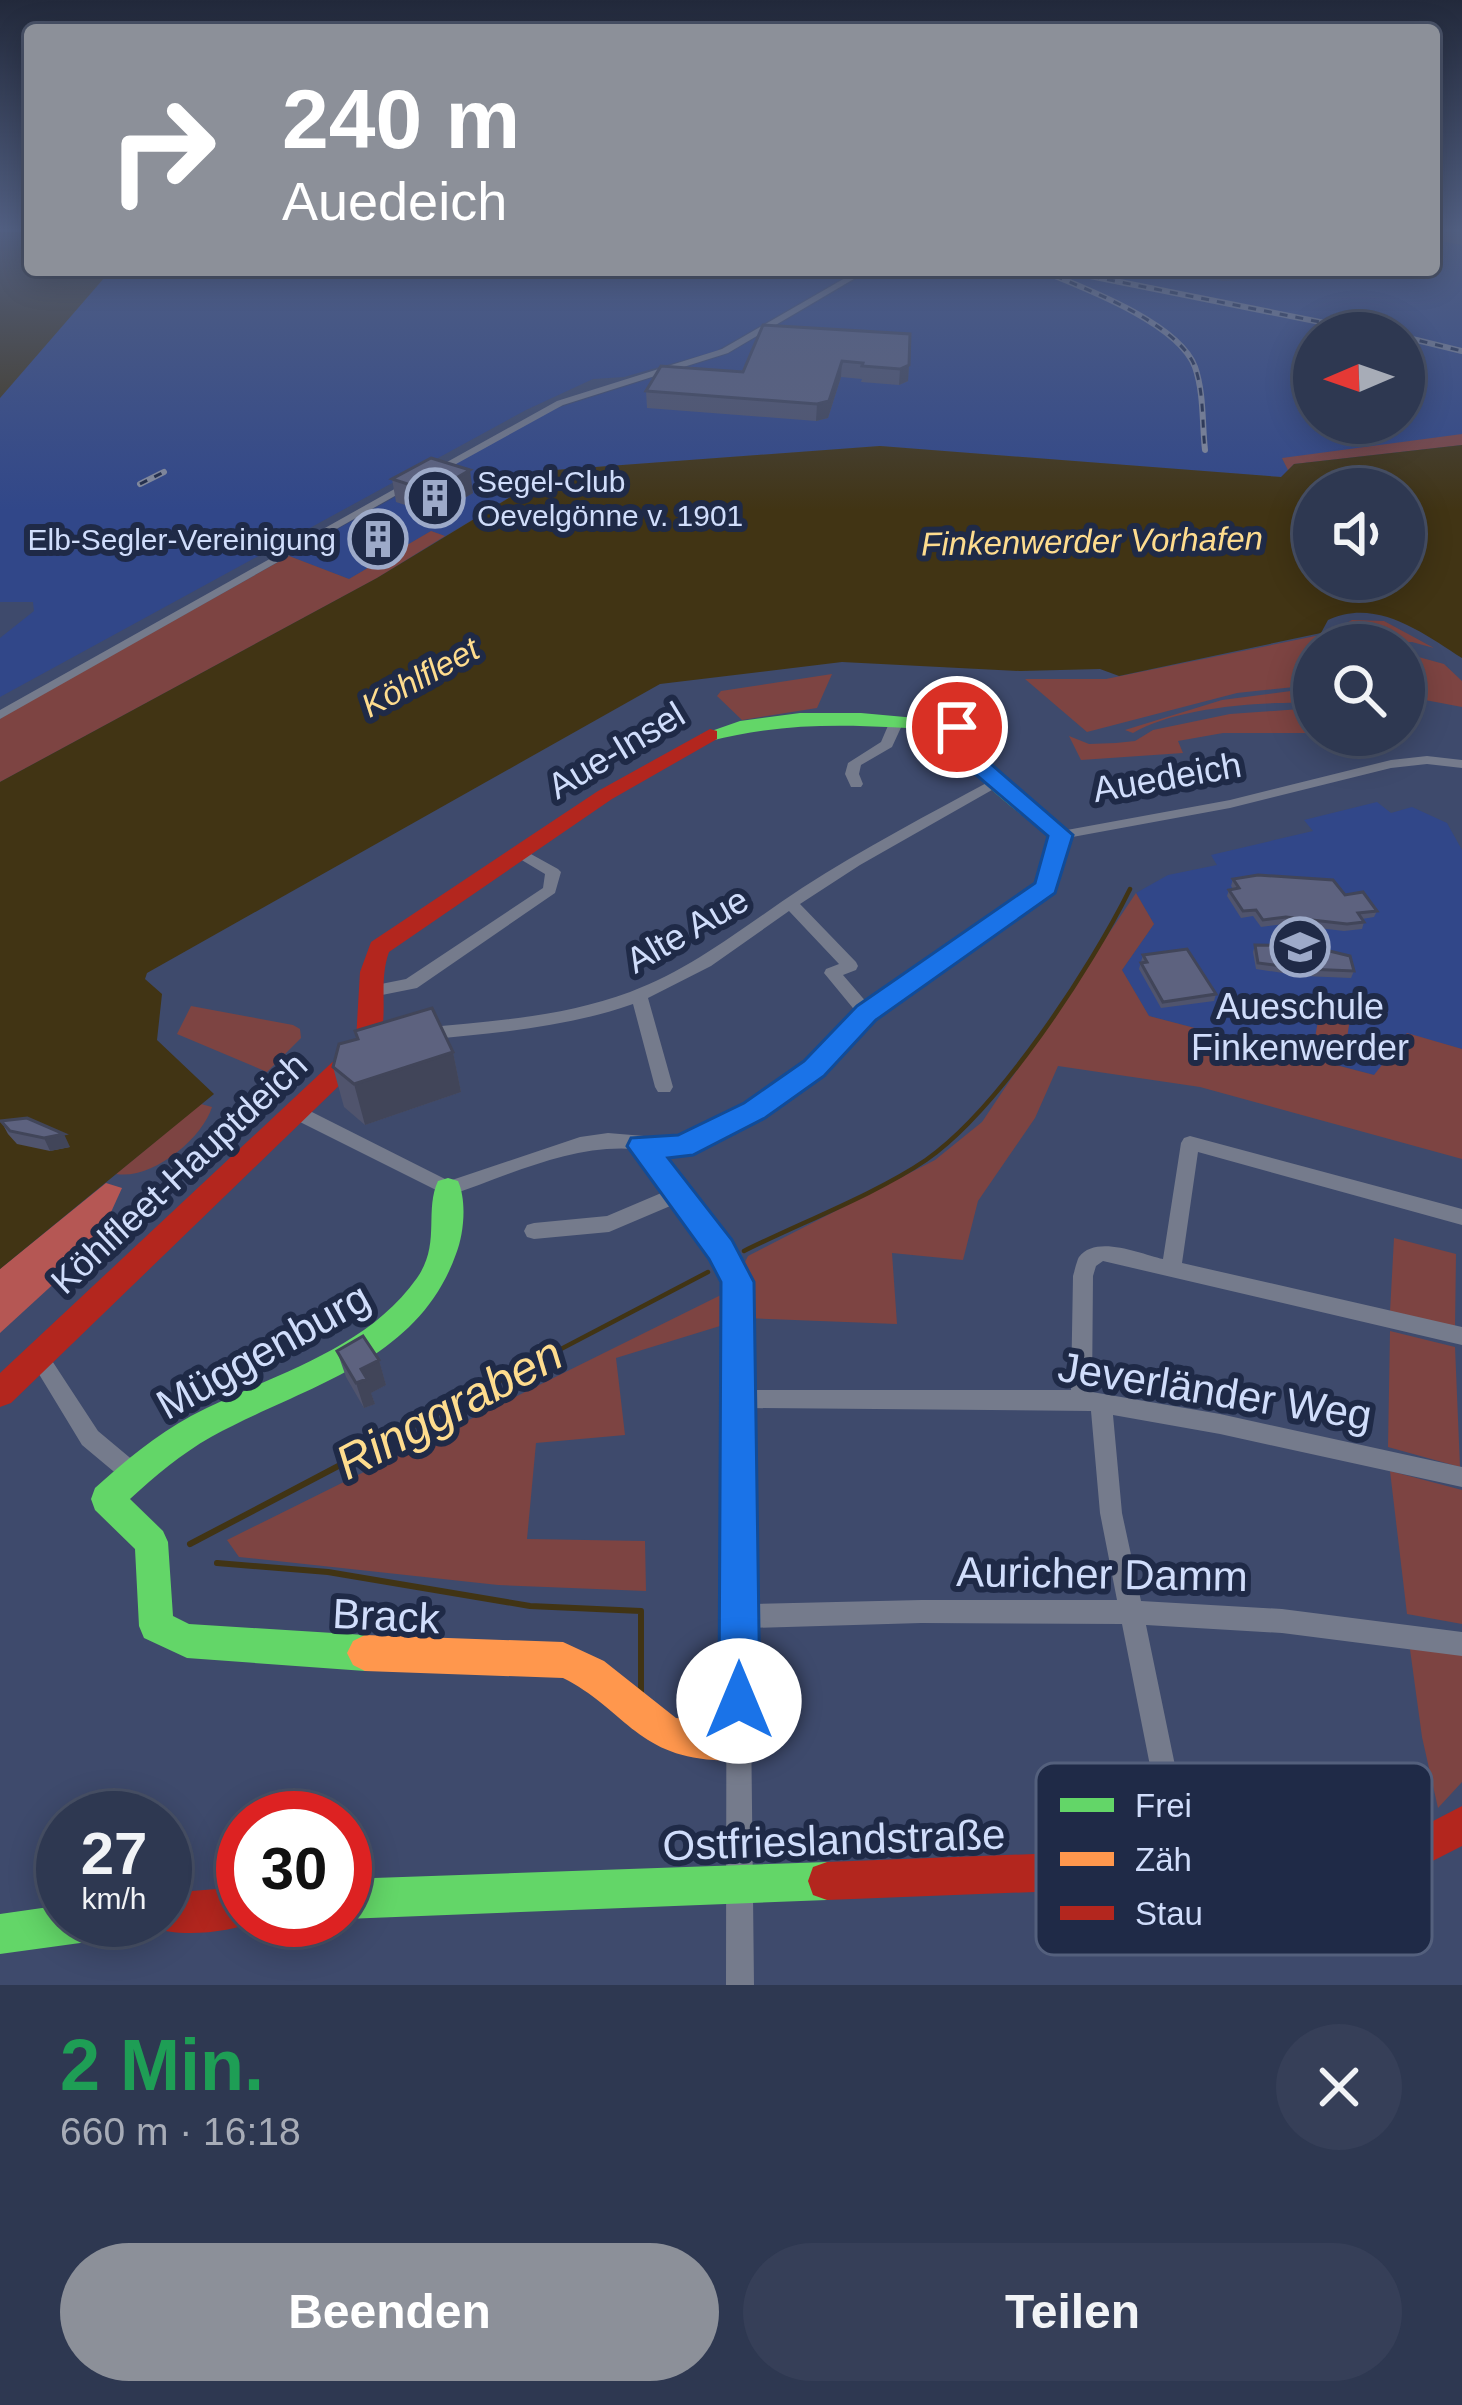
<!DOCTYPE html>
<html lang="de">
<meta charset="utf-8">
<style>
:root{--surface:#2e3851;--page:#363f58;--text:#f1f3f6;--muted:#a7acb7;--line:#495268;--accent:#8c9099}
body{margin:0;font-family:Helvetica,sans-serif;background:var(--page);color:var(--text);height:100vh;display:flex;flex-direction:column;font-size:45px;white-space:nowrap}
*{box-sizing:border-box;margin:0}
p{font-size:39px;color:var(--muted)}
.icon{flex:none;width:66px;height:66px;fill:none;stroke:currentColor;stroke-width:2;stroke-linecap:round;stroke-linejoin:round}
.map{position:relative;height:1985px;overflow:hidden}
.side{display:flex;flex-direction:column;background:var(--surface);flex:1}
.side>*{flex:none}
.guide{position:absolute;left:24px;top:24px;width:1416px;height:252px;border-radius:12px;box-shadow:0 6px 30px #0003,0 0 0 3px var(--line);background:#8c9099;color:#fff;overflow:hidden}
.needle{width:78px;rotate:268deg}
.tools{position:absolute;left:1293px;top:312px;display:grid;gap:24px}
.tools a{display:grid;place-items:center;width:132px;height:132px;border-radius:50%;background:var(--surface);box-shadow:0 6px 30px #0003,0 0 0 3px var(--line);font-size:60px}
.speed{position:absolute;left:36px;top:1791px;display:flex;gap:24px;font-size:60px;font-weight:700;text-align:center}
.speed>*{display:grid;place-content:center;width:156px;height:156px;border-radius:50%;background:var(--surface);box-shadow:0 6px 30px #0003,0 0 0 3px var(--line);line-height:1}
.speed small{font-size:30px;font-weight:400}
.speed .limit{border:18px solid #d22;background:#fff;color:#111}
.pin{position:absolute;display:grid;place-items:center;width:102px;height:102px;color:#fff;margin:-51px;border:6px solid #fff;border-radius:50%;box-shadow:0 3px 12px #0007}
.me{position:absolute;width:132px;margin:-66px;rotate:0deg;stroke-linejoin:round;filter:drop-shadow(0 0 9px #0008)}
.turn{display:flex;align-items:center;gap:42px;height:252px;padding:0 60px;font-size:54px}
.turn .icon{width:156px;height:156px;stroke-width:2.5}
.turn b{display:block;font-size:84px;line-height:102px}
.round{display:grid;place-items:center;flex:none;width:126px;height:126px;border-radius:63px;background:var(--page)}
.head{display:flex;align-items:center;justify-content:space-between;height:204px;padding:0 60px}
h1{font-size:72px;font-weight:800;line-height:90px;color:#1e9e55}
.button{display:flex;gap:24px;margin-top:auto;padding:24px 60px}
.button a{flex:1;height:138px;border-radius:72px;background:var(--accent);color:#fff;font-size:48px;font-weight:800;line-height:138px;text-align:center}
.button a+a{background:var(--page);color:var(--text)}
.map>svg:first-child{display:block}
.built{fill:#314789;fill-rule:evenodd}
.green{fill:#7d4442}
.forest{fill:#b55754}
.water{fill:#413414;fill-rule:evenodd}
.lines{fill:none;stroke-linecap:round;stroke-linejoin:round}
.stream-far1{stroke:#413414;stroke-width:4.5}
.stream{stroke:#413414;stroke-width:6}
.street{fill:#757b8c;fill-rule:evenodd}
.fast{fill:#63d668;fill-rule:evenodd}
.slow{fill:#ff974d;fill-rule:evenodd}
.jam{fill:#b3261e;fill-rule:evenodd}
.rail-casing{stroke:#848b9e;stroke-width:6}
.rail{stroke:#1f2a47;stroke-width:3;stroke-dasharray:8;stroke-linecap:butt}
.wall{fill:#50546d}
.shaded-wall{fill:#414559}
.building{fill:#5d627f;stroke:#414559;stroke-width:3}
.route{fill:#1a73e8;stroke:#114b97;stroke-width:3}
.labels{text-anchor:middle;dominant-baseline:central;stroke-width:12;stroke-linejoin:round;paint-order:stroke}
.far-poi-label{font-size:30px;fill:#d0ddfb;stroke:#1f2a47;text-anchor:start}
.far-water-label{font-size:33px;font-style:italic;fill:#fedc8e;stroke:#1f2a47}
.street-label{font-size:36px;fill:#d0ddfb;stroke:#1f2a47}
.poi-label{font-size:36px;fill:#d0ddfb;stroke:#1f2a47}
.near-street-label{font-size:42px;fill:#d0ddfb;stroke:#1f2a47}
.near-water-label{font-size:48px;font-style:italic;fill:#fedc8e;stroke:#1f2a47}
.key{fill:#1f2a47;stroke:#54607d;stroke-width:3}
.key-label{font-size:33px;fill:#d0ddfb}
</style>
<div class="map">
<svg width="1462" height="1985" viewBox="0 0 1462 1985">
<rect width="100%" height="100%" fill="#3e4a6c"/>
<path class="built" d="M 1434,232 L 1462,232 L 1462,435 L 1282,459 L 1288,470 L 1282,477 L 880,446 L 555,470 L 445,536 L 431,531 L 349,579 L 289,556 L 551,410 L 728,354 L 872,270 L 1161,270 L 1223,281 L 1239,280 L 1250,270 L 1434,270 ZM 1314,333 L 1404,333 L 1404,423 L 1314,423 Z
M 111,270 L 857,270 L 716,351 L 624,377 L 593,379 L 526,410 L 0,697 L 0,638 L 34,611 L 33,602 L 0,602 L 0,398 Z
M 1377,802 L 1391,813 L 1412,807 L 1447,823 L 1462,850 L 1462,1049 L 1407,1034 L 1375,1075 L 1149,1016 L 1122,970 L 1154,924 L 1136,893 L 1168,875 L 1217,865 L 1211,855 L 1313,831 L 1304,820 Z"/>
<path class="green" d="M 1462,434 L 1462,445 L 1294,464 L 1288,470 L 1282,458 Z
M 431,531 L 445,536 L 377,578 L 0,782 L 0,719 L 5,715 L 289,556 L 349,579 Z
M 1352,620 L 1384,621 L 1434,648 L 1412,642 L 1314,645 L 1314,685 L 1237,693 L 1087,732 L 1025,679 L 1106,679 L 1330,633 Z
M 1404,653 L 1444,664 L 1462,681 L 1462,707 L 1404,696 Z
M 832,674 L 817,708 L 742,720 L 717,696 L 721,691 Z
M 1314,688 L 1314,703 C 1264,701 1176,707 1133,733 L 1125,730 L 1222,700 Z
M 1314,708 L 1314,728 L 1306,733 L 1223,733 L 1178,741 L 1183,753 L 1081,760 L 1069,736 L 1089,744 L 1116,743 L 1135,741 L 1153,730 L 1230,714 Z
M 1136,893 L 1154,924 L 1122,970 L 1149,1016 L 1374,1075 L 1407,1033 L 1462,1049 L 1462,1159 L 1200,1087 L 1058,1066 L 1035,1118 L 978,1201 L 963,1260 L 892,1253 L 897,1324 L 746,1318 L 616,1358 L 625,1435 L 536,1443 L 527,1539 L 645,1541 L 646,1591 L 498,1585 L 239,1557 L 227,1540 L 731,1290 L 748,1256 L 935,1160 L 982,1122 Z
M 1322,999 L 1352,1007 L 1343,1062 L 1312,1054 Z
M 191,1006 L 293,1025 L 300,1029 L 301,1038 L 267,1072 L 177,1034 Z
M 201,1104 L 212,1107 C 202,1139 152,1180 116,1174 Z
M 1394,1238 L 1456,1254 L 1455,1328 L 1390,1312 Z
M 1390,1331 L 1455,1347 L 1460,1467 L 1388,1447 Z
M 1390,1471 L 1462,1490 L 1462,1624 L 1407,1614 Z
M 1409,1642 L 1462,1655 L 1462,1782 L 1438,1808 L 1422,1737 Z"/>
<path class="forest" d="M 106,1183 L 122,1188 L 96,1245 L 0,1333 L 0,1269 Z"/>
<path class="water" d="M 0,232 L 30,232 L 30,270 L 111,270 L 0,398 Z
M 1462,445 L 1462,658 C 1423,633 1376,597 1328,620 L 1321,633 L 1119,676 L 1100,669 L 1020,671 L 842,662 L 660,684 L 147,973 L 145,979 L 162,994 L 157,1040 L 214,1094 L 0,1269 L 0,782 L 377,578 L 555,470 L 880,446 L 1281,477 L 1294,464 ZM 1314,489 L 1404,489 L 1404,579 L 1314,579 Z"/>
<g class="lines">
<path class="stream-far1" d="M 744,1251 C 800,1223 876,1194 926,1160 C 998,1110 1091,968 1130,889
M 395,1436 L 708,1272"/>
<path class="stream" d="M 190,1544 L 401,1433
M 217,1563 L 328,1572 L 530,1606 L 641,1611 L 641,1694"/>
<path class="street" d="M 859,270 L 869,270 L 728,353 L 563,405 L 438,474 L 429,472 L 557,401 L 722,349 Z
M 1172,270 L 1221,274 L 1233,270 L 1245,270 L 1222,279 Z
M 407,482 L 416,484 L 0,719 L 0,710 Z
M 897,717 L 904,721 L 892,747 L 861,765 L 859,774 L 863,784 L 861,787 L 851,787 L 845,774 L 848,763 L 881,742 L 890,721 Z
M 1427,756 L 1462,760 L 1462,768 L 1427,764 L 1391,768 L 1230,808 L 1067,838 L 1051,890 L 873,1017 L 820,1073 L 761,1115 L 688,1151 L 682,1153 L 656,1151 L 728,1244 L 747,1282 L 748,1390 L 1071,1390 L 1073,1276 C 1074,1273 1077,1260 1079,1257 C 1096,1234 1141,1254 1163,1259 L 1181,1143 L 1184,1138 L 1190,1136 L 1462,1209 L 1462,1225 L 1198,1152 L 1182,1263 L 1462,1327 L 1462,1345 L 1103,1261 L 1096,1266 L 1093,1276 L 1092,1392 L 1220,1414 L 1462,1467 L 1462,1487 L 1220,1434 L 1113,1415 L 1122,1513 L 1141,1601 L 1282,1609 L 1462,1632 L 1462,1656 L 1282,1633 L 1146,1625 L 1196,1867 L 1192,1876 L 1183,1880 L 1174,1876 L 1170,1867 L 1122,1624 L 921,1623 L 750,1628 L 754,1985 L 726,1985 L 727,1282 L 714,1255 L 675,1204 L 609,1232 L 534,1239 L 527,1237 L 524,1231 L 527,1225 L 534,1223 L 607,1216 L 666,1191 L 635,1149 C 570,1144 508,1176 448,1196 L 290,1117 L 287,1112 L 290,1107 L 302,1107 L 449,1181 L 580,1137 L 608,1133 L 680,1139 L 749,1105 L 808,1065 L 857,1013 L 824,973 L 826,969 L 839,964 L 789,911 L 711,966 L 648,998 L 673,1087 L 670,1092 L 658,1092 L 655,1087 L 633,1004 C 565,1028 493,1033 422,1040 L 414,1034 L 422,1028 C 492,1021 563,1017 630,992 C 694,968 746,925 802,888 C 864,848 929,814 994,779 L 1004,779 L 1006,782 L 860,865 L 800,904 L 856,962 L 858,966 L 856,970 L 843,975 L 868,1004 L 1039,885 L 1056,832 L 1230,800 L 1391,760 ZM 748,1408 L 1091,1411 L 1100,1513 L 1117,1600 L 921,1600 L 750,1604 Z
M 520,848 L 558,869 L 561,872 L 555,893 L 417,988 L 372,997 L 366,995 L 364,991 L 366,987 L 406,979 L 543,888 L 545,874 L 515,856 L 513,853 L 515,850 Z
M 38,1347 L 45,1350 L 98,1431 L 141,1467 L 144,1474 L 141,1481 L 133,1484 L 125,1481 L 82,1445 L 28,1356 L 31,1350 Z"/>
<path class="fast" d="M 800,713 L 861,713 L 960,722 L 975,733 L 983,759 L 1072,835 L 1069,840 L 1053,840 C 1023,814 961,775 956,736 L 948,731 C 866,725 790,720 710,741 L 700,735 L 740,721 Z
M 448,1178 L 458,1181 C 467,1201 464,1234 456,1254 C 417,1364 303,1386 211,1437 C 181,1454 155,1476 130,1499 L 163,1531 L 168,1542 L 173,1616 L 189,1624 L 365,1635 L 377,1641 L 383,1653 L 377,1665 L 365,1671 L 187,1658 L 144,1638 L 139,1626 L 135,1549 L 95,1510 L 91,1499 L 95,1488 C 125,1461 156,1435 191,1416 C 268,1375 364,1353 417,1278 C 441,1244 424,1211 438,1181 Z
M 827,1862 L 841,1867 L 846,1881 L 841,1895 L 827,1900 L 345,1919 L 345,1879 Z
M 63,1905 L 63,1920 L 122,1920 L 116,1934 L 102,1940 L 0,1954 L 0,1914 Z"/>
<path class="slow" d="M 365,1635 L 563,1642 L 604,1661 L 676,1718 L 739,1725 L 752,1730 L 757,1743 L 752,1756 C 739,1761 728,1761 714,1760 C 636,1755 623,1708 563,1678 L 365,1671 L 353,1665 L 347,1653 L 353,1641 Z"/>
<path class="jam" d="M 710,729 L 717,731 L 717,739 L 612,799 L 389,952 C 377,985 391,1019 376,1050 L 11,1403 L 0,1407 L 0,1373 L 356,1040 L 360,972 L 371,942 L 598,791 Z
M 1462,1806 L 1462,1846 L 1413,1871 L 1370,1879 L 827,1900 L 813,1895 L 808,1881 L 813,1867 L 827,1862 L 1370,1841 L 1408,1834 Z
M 243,1887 L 243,1920 L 257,1920 C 232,1933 178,1938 151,1927 L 148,1920 L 165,1920 L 165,1893 Z"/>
<defs>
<path id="rail" d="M 1040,270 C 1082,287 1179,323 1195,367 C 1204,393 1202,423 1205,450
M 1060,270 L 1375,333
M 1404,337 L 1462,351
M 140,484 L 164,472"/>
</defs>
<use href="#rail" class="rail-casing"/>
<use href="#rail" class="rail"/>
</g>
<path class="wall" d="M 1434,232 L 1462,232 L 1462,245 L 1434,240 Z
M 910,334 L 908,381 L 899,385 L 861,382 L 862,379 L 841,377 L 828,418 L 816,421 L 647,408 L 646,391 Z
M 392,479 L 473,493 L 435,515 L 396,502 Z
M 1233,879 L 1345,895 L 1377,911 L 1374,917 L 1362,919 L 1364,922 L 1362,929 L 1344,931 L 1284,924 L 1261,927 L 1253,916 L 1241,918 L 1227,896 L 1229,890 L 1233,889 L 1231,886 Z
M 1255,945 L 1354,971 L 1351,978 L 1303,976 L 1256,969 L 1253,952 Z
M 1143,955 L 1216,994 L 1214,1001 L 1161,1008 L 1139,969 Z
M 355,1031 L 453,1052 L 461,1092 L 365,1125 L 344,1107 L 333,1067 L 357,1039 Z
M 1,1121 L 70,1147 L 50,1151 L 17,1144 L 8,1134 Z
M 337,1351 L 379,1360 L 386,1385 L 371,1393 L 375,1404 L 364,1408 L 346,1377 Z"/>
<path class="shaded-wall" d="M 842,361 L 841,377 L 828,418 L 816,421 L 817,404 Z
M 909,365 L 908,381 L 899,385 L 900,369 Z
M 470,470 L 473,493 L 435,515 L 432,492 Z
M 453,1052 L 461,1092 L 365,1125 L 354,1084 Z
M 64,1134 L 70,1147 L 50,1151 L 44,1138 Z
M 379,1360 L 386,1385 L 371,1393 L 375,1404 L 364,1408 L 356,1383 L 361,1369 Z"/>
<path class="building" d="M 763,325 L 910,334 L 909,365 L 900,369 L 862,366 L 863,363 L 842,361 L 829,401 L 817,404 L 646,391 L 661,366 L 743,372 Z
M 431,458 L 470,470 L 432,492 L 392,479 Z
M 1258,875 L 1333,880 L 1345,895 L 1363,892 L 1377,911 L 1358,913 L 1364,922 L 1347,924 L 1286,917 L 1263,920 L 1256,910 L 1243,911 L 1229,890 L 1239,888 L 1233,879 Z
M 1255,945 L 1309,946 L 1350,956 L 1354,971 L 1306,969 L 1258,963 Z
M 1187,949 L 1216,994 L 1163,1002 L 1141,963 L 1147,962 L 1143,955 Z
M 432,1008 L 453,1052 L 354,1084 L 333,1067 L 339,1044 L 358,1039 L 355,1031 Z
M 27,1118 L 64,1134 L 44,1138 L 10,1131 L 1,1121 Z
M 363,1336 L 379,1360 L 361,1369 L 367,1379 L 356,1383 L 337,1351 Z"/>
<linearGradient id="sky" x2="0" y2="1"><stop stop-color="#22293b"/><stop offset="0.45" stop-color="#526083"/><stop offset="1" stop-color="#526083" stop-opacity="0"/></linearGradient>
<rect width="1462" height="510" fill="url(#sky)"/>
<path class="route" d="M 957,721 L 974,731 L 984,758 L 1073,835 L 1055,893 L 876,1020 L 824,1076 L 765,1118 L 693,1155 L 668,1158 L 732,1240 L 754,1282 L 760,1701 L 754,1715 L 739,1721 L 725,1715 L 719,1701 L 721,1282 L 709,1259 L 627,1146 L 631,1138 L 678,1135 L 744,1103 L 804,1061 L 857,1006 L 1035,883 L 1048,836 L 968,768 L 946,727 Z"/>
<defs>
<symbol id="building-ring" viewBox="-11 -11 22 22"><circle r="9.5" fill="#1f2a47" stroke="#9daac9" stroke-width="1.5"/><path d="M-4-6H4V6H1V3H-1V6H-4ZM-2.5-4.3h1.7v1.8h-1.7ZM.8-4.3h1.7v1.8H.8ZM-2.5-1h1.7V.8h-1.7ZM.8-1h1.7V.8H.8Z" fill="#9daac9"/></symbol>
<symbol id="school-ring" viewBox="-11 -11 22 22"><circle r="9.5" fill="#1f2a47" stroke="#9daac9" stroke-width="1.5"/><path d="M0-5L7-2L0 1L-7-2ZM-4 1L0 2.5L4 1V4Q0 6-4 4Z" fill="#9daac9"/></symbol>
</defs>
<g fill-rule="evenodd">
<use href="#building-ring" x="402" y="465" width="66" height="66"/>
<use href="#building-ring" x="345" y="506" width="66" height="66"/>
<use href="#school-ring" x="1267" y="914" width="66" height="66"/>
</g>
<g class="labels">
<g class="far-poi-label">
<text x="477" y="481">Segel-Club<tspan x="477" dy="34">Oevelgönne v. 1901</tspan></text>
<text x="336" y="539" text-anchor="end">Elb-Segler-Vereinigung</text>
</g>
<g class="far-water-label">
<text transform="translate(1092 541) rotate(-1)">Finkenwerder Vorhafen</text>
<text transform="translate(420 677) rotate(-29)">Köhlfleet</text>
</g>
<g class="street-label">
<text transform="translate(616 750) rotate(-31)">Aue-Insel</text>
<text transform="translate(1167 777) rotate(-10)">Auedeich</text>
<text transform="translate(687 930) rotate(-30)">Alte Aue</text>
<text transform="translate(179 1173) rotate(-43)">Köhlfleet-Hauptdeich</text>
</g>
<g class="poi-label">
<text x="1300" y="1006">Aueschule<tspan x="1300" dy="41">Finkenwerder</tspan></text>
</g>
<g class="near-street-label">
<text transform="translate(263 1351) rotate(-29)">Müggenburg</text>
<text transform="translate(1215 1391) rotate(9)">Jeverländer Weg</text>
<text transform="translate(1102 1574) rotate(1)">Auricher Damm</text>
<text transform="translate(386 1616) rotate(3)">Brack</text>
<text transform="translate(834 1840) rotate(-2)">Ostfrieslandstraße</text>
</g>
<g class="near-water-label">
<text transform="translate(449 1408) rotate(-28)">Ringgraben</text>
</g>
</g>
<rect x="1036" y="1763" width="396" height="192" rx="18" class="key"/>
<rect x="1060" y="1798" width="54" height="14" fill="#63d668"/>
<rect x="1060" y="1852" width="54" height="14" fill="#ff974d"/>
<rect x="1060" y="1906" width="54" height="14" fill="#b3261e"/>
<g class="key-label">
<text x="1135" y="1817">Frei</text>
<text x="1135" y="1871">Zäh</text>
<text x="1135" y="1925">Stau</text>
</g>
</svg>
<div class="tools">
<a><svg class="needle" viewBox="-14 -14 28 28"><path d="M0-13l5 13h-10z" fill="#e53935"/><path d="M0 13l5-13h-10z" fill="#a7acb7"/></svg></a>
<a><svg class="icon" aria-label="sound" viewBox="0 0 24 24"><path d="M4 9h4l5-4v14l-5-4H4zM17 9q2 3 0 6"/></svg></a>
<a><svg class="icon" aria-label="search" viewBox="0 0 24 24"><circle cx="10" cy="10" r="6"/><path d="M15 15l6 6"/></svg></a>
</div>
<div class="speed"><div>27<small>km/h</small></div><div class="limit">30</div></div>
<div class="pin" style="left:957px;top:727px;background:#d93025"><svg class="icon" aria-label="arrive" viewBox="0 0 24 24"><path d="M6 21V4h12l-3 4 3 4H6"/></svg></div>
<svg class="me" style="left:739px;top:1701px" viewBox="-20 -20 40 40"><circle r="19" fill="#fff"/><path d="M0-13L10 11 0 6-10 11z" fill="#1a73e8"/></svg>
<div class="guide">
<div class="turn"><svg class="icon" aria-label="right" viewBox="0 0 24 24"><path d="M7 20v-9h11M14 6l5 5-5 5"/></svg><div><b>240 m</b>Auedeich</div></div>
</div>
</div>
<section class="side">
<div class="head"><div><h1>2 Min.</h1><p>660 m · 16:18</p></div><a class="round"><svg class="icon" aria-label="close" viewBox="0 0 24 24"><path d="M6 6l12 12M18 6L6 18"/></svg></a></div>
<div class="button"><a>Beenden</a><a>Teilen</a></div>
</section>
